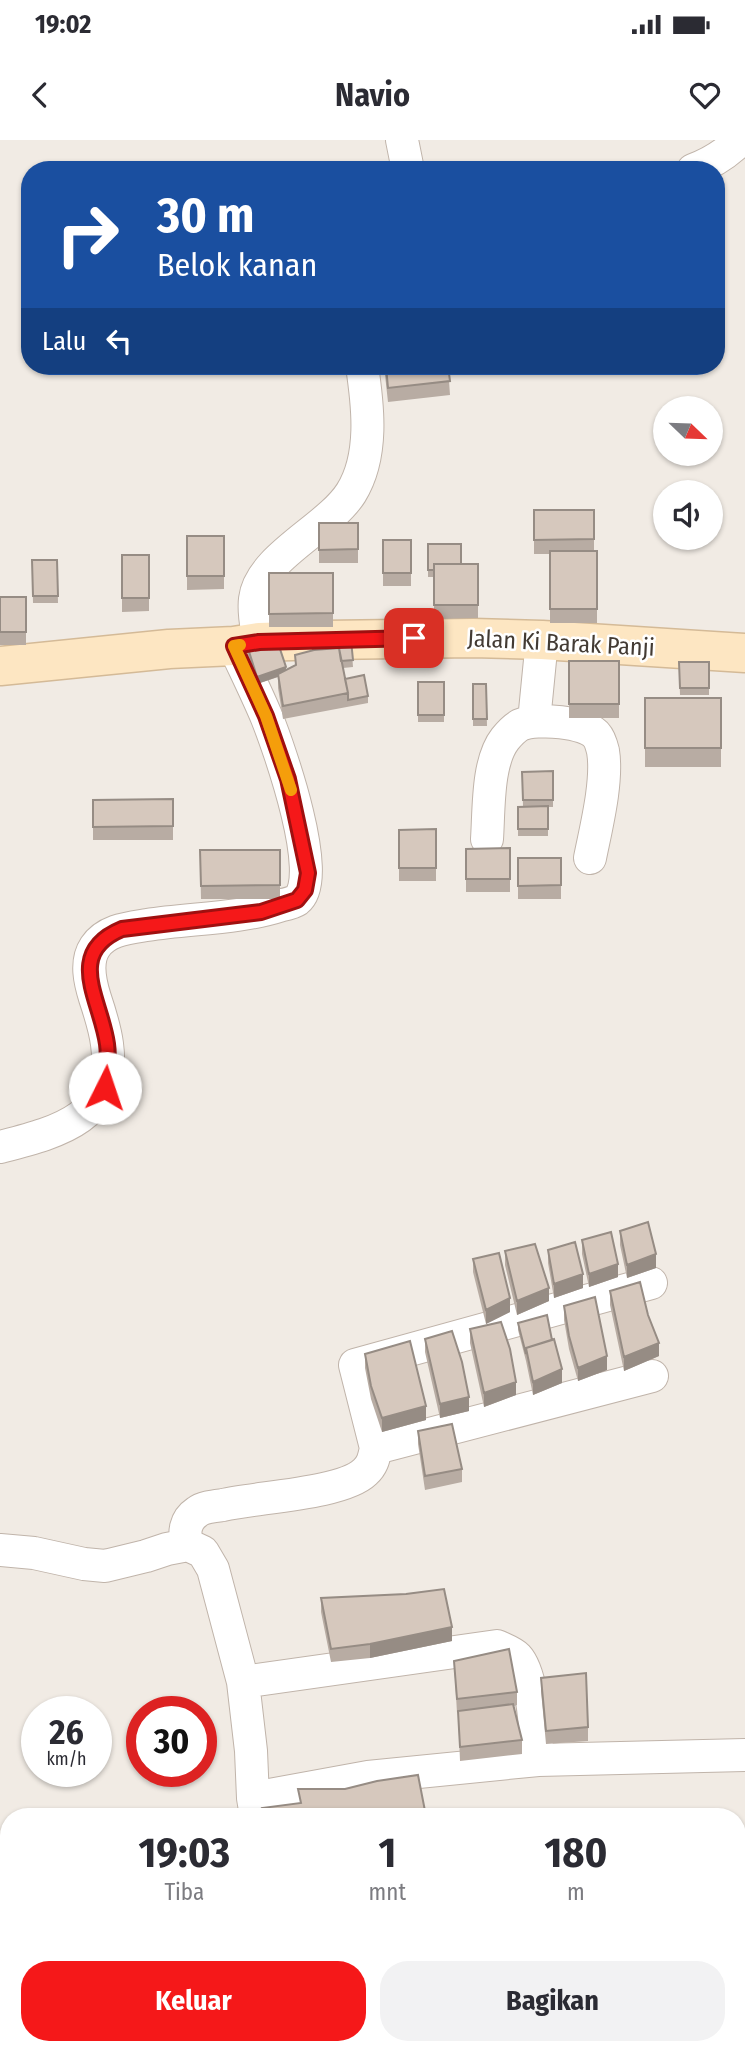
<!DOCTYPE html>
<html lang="id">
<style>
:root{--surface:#fff;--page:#f2f2f3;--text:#2b2b33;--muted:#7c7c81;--accent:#f51819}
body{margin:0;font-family:"Fira Sans Condensed",sans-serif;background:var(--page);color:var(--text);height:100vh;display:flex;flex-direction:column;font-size:26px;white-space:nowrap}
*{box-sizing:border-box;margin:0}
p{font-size:23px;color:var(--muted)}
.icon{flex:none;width:38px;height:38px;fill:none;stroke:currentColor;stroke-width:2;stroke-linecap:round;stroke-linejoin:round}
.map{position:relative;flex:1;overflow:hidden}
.details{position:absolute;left:0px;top:1668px;width:746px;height:247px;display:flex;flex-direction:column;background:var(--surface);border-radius:28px 28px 0 0;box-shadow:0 2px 5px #0004}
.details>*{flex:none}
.banner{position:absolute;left:21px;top:21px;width:704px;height:214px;border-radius:28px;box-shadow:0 2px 5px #0004;background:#1a4fa0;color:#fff;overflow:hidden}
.needle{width:46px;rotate:113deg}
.tools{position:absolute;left:653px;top:256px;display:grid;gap:14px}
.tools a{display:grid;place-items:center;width:70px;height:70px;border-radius:50%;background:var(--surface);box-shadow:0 2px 5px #0004;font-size:35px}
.speed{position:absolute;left:21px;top:1556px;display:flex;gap:14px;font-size:35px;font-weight:700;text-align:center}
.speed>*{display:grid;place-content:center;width:91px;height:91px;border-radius:50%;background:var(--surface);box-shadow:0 2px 5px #0004;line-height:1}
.speed small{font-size:18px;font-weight:400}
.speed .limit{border:10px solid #d22;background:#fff;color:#111}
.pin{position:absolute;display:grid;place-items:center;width:60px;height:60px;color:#fff;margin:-30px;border-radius:14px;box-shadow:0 4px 10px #0006}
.me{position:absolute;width:77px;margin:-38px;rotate:4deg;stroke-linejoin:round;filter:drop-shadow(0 0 5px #0008)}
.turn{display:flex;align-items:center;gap:24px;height:147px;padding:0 21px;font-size:32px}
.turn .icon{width:91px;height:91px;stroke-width:2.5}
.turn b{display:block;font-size:49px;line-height:60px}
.then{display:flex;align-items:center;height:66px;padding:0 21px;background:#0003;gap:14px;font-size:26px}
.eta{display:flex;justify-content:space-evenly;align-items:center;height:119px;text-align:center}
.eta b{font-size:42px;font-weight:700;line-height:49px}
.button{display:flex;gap:14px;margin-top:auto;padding:14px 21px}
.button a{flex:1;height:80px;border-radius:28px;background:var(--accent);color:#fff;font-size:28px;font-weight:700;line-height:80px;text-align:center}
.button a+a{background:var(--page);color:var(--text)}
.status{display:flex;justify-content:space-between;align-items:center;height:49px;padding:0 35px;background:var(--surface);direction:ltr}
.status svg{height:19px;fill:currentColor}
header{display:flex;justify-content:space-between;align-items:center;height:91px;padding:0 21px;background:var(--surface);font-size:32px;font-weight:700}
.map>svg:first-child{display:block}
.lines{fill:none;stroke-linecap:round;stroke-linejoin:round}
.street-casing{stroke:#c0b4aa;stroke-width:34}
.secondary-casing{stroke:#d4ba97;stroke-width:41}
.street{stroke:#fff;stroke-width:32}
.secondary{stroke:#fde6c2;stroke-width:38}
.wall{fill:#b8aca3}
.shaded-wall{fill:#968c84}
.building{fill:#d6c8bd;stroke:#968c84;stroke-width:2}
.route-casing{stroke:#9f1010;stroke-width:18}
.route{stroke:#f51819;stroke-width:12}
.slow{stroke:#f59e0b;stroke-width:12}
.labels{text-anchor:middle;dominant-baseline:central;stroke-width:5;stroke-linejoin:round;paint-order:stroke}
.street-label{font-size:24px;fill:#433b34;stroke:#fff}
</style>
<div class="status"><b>19:02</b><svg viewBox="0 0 49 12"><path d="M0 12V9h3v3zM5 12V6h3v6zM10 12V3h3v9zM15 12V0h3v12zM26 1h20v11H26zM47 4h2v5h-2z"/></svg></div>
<header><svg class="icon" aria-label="back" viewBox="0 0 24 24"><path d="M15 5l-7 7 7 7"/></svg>Navio<svg class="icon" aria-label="heart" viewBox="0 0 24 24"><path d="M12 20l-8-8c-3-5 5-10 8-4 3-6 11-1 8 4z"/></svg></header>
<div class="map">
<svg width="745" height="1913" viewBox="0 0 745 1913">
<rect width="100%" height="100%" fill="#f1ebe4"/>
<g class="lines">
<defs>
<path id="street" d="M 402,0 L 408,30
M 693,30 C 712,23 726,14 740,0
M 259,502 C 257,488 253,474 255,459 C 260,417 328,389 351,353 C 374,316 368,266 362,226
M 534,581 L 542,500
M 487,699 C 489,670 487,622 505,599 C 509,594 515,588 520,585 C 537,578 586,581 597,596 C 600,599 602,607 603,611 C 608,641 596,688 590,718
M 0,1007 C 58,992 117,978 107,904 C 105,888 100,873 95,858 C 90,842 85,822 95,807 C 106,790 128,788 147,785 C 192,778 239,779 282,765 C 287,764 294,762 297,760 C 325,738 279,608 267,578 C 257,554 245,530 234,506
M 376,1308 L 652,1236
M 188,1405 C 183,1393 185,1380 197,1372 C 203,1367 215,1366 223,1365 C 257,1357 342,1354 365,1332 C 373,1325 374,1317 376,1308 L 355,1225 L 651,1143
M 0,1410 L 34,1413 L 84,1424 L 105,1426 L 146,1416 L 167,1409 L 188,1405 L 203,1412 L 213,1429 L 243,1542 L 251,1611 L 253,1658 L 256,1676
M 243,1542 L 497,1506 C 503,1509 512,1512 517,1517 C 534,1535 535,1594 538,1620
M 253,1658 L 368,1637 L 538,1620 L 745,1615
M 277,1906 L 278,1913"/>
<path id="secondary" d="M 0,526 L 169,509 L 234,506 L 259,502 L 325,500 L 473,498 L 542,500 L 745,513"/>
</defs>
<use href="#street" class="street-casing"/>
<use href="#secondary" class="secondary-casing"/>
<use href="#street" class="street"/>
<use href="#secondary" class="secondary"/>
</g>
<path class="wall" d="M 384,226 L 448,226 L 450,255 L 388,262 Z
M 534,370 L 594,370 L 594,411 L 597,411 L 597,483 L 550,483 L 550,414 L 534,414 Z
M 319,383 L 358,383 L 358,423 L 319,423 Z
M 187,396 L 224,396 L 224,449 L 187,450 Z
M 383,400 L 411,400 L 411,446 L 383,446 Z
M 428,404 L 461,424 L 478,424 L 478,478 L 434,479 L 434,437 L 428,437 Z
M 122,415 L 149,415 L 149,471 L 122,472 Z
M 32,420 L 57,420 L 58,463 L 33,463 Z
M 269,433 L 333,433 L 333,487 L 269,487 Z
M 0,457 L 26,457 L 26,505 L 0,505 Z
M 351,500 L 353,527 L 343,528 L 345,539 L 368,556 L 368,563 L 283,579 L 278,548 L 278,537 L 257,544 L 247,512 L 247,505 L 286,530 L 295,525 L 295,515 Z
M 569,521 L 619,521 L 619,578 L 569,578 Z
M 679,522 L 709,522 L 709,555 L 680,555 Z
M 418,542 L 444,542 L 444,582 L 418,582 Z
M 473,544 L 486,544 L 487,586 L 473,586 Z
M 645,558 L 721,558 L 721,627 L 645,627 Z
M 553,631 L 553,667 L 548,667 L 548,696 L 518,696 L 518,689 L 523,666 L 522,632 Z
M 173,659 L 173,700 L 93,700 L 93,660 Z
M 436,689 L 436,741 L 399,741 L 399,690 Z
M 510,708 L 510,752 L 466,752 L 466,709 Z
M 200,710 L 280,710 L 280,759 L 201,759 Z
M 518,718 L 561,718 L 561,759 L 518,759 Z
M 620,1091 L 656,1128 L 627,1138 L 620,1105 Z
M 582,1100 L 618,1137 L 589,1147 L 582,1114 Z
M 548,1110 L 583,1148 L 554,1158 L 548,1123 Z
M 505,1111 L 549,1161 L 517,1175 L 505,1125 Z
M 473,1119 L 510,1172 L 486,1184 L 473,1132 Z
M 610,1151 L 648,1175 L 659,1216 L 624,1231 L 610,1165 Z
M 564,1166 L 607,1230 L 578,1241 L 569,1209 L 564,1180 Z
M 518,1183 L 562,1243 L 533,1255 L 526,1221 L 518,1190 Z
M 470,1189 L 516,1255 L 484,1267 L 470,1203 Z
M 425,1199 L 469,1271 L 440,1278 L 425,1212 Z
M 365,1214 L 426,1280 L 382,1292 L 371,1259 L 365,1228 Z
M 418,1291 L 462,1329 L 462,1342 L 425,1350 L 418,1304 Z
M 321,1458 L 452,1501 L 370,1518 L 331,1522 L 321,1472 Z
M 454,1521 L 517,1552 L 517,1565 L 514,1566 L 522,1600 L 522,1614 L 460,1621 L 458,1572 L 457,1573 Z
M 541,1538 L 588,1587 L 588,1601 L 546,1604 L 541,1551 Z
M 745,1692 L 745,1739 L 741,1706 L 741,1693 Z"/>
<path class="shaded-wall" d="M 286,527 L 286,534 L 257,544 L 257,537 Z
M 656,1114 L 656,1128 L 627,1138 L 627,1125 Z
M 618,1124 L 618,1137 L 589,1147 L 589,1134 Z
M 583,1134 L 583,1148 L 554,1158 L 554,1144 Z
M 549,1148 L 549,1161 L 517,1175 L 517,1161 Z
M 510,1158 L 510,1172 L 486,1184 L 486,1170 Z
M 659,1203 L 659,1216 L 624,1231 L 624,1217 Z
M 607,1216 L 607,1230 L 578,1241 L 578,1228 Z
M 562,1229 L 562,1243 L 533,1255 L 533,1242 Z
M 516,1242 L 516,1255 L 484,1267 L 484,1253 Z
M 469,1257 L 469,1271 L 440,1278 L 440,1264 Z
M 426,1266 L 426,1280 L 382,1292 L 382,1278 Z
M 452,1487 L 452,1501 L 370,1518 L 370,1504 Z"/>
<path class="building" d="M 386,226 L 448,226 L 450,241 L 388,248 Z
M 534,370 L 594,370 L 594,399 L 534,400 Z
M 319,383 L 358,383 L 358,409 L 319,410 Z
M 187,396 L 224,396 L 224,436 L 187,436 Z
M 383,400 L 411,400 L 411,433 L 383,433 Z
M 428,404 L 461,404 L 461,424 L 434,424 L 434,430 L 428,430 Z
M 550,411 L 597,411 L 597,469 L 550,469 Z
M 122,415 L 149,415 L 149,458 L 122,458 Z
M 32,420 L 57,420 L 58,456 L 33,456 Z
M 434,424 L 478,424 L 478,465 L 434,465 Z
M 269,433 L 333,433 L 333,473 L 269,474 Z
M 0,457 L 26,457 L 26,492 L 0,492 Z
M 351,500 L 353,520 L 341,521 L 339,508 L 313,510 L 313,502 Z
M 278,503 L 286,527 L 257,537 L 247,505 Z
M 339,508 L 348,553 L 283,566 L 278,534 L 296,525 L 295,515 L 314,510 Z
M 569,521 L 619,521 L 619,564 L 569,564 Z
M 679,522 L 709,522 L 709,548 L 680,548 Z
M 364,535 L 368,556 L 348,560 L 348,553 L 345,539 Z
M 418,542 L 444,542 L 444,575 L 418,575 Z
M 473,544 L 486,544 L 487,579 L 473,579 Z
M 645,558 L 721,558 L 721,608 L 645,608 Z
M 553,631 L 553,660 L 523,660 L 522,632 Z
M 173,659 L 173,686 L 93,687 L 93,660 Z
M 548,666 L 548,689 L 518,689 L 518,667 Z
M 436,689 L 436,728 L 399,728 L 399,690 Z
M 510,708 L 510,739 L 466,739 L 466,709 Z
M 200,710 L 280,710 L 280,745 L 201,746 Z
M 518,718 L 561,718 L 561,745 L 518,746 Z
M 648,1082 L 656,1114 L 627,1125 L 620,1091 Z
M 611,1092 L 618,1124 L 589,1134 L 582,1100 Z
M 575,1102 L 583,1134 L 554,1144 L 548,1110 Z
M 535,1104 L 549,1148 L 517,1161 L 505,1111 Z
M 499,1113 L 510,1158 L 486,1170 L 473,1119 Z
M 640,1142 L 648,1175 L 659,1203 L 624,1217 L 610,1151 Z
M 595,1157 L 607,1216 L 578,1228 L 569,1196 L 564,1166 Z
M 547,1175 L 552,1200 L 526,1208 L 526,1214 L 518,1183 Z
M 501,1182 L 510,1209 L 516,1242 L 484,1253 L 470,1189 Z
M 452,1191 L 462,1222 L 469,1257 L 440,1264 L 425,1199 Z
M 554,1199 L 562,1229 L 533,1242 L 526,1208 Z
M 410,1201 L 426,1266 L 382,1278 L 371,1246 L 365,1214 Z
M 452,1284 L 462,1329 L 425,1336 L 418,1291 Z
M 444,1449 L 452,1487 L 370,1504 L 331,1509 L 321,1458 L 406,1454 Z
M 509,1509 L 517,1552 L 457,1559 L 454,1521 Z
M 586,1533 L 588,1587 L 546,1591 L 541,1538 Z
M 513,1564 L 522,1600 L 460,1607 L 458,1571 Z
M 418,1635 L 426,1676 L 264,1676 L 262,1668 L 301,1663 L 298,1649 L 345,1649 L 377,1641 Z
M 745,1692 L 745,1726 L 741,1693 Z"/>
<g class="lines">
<defs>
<path id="route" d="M 105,948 C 107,933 109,918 107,904 C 101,860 64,813 122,789 L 261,772 L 297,760 L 305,750 L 308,733 L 288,639 L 266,576 L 234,506 L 259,502 L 414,498"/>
</defs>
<use href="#route" class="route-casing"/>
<use href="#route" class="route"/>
<path class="slow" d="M 240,505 L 234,506 L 266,576 L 291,650"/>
</g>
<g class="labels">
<g class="street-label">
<text transform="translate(561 503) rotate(3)">Jalan Ki Barak Panji</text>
</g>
</g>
</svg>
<div class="tools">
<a><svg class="needle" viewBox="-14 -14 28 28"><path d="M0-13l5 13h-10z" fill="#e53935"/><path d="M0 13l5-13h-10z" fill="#7c7c81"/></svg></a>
<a><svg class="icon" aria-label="sound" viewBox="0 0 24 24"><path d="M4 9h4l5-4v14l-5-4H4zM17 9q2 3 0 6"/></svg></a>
</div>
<div class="speed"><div>26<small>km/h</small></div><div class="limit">30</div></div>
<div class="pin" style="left:414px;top:498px;background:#d93025"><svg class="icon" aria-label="arrive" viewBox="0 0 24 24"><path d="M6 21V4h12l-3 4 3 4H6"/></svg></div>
<svg class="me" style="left:105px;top:948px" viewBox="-20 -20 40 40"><circle r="19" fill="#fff"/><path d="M0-13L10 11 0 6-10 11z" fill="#f51819"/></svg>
<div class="banner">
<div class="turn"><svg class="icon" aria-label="right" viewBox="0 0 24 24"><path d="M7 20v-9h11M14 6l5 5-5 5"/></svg><div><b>30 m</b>Belok kanan</div></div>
<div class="then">Lalu<svg class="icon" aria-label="left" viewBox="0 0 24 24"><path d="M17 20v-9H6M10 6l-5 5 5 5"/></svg></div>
</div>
<section class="details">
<div class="eta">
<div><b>19:03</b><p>Tiba</p></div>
<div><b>1</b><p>mnt</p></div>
<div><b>180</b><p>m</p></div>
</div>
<div class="button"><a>Keluar</a><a>Bagikan</a></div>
</section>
</div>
